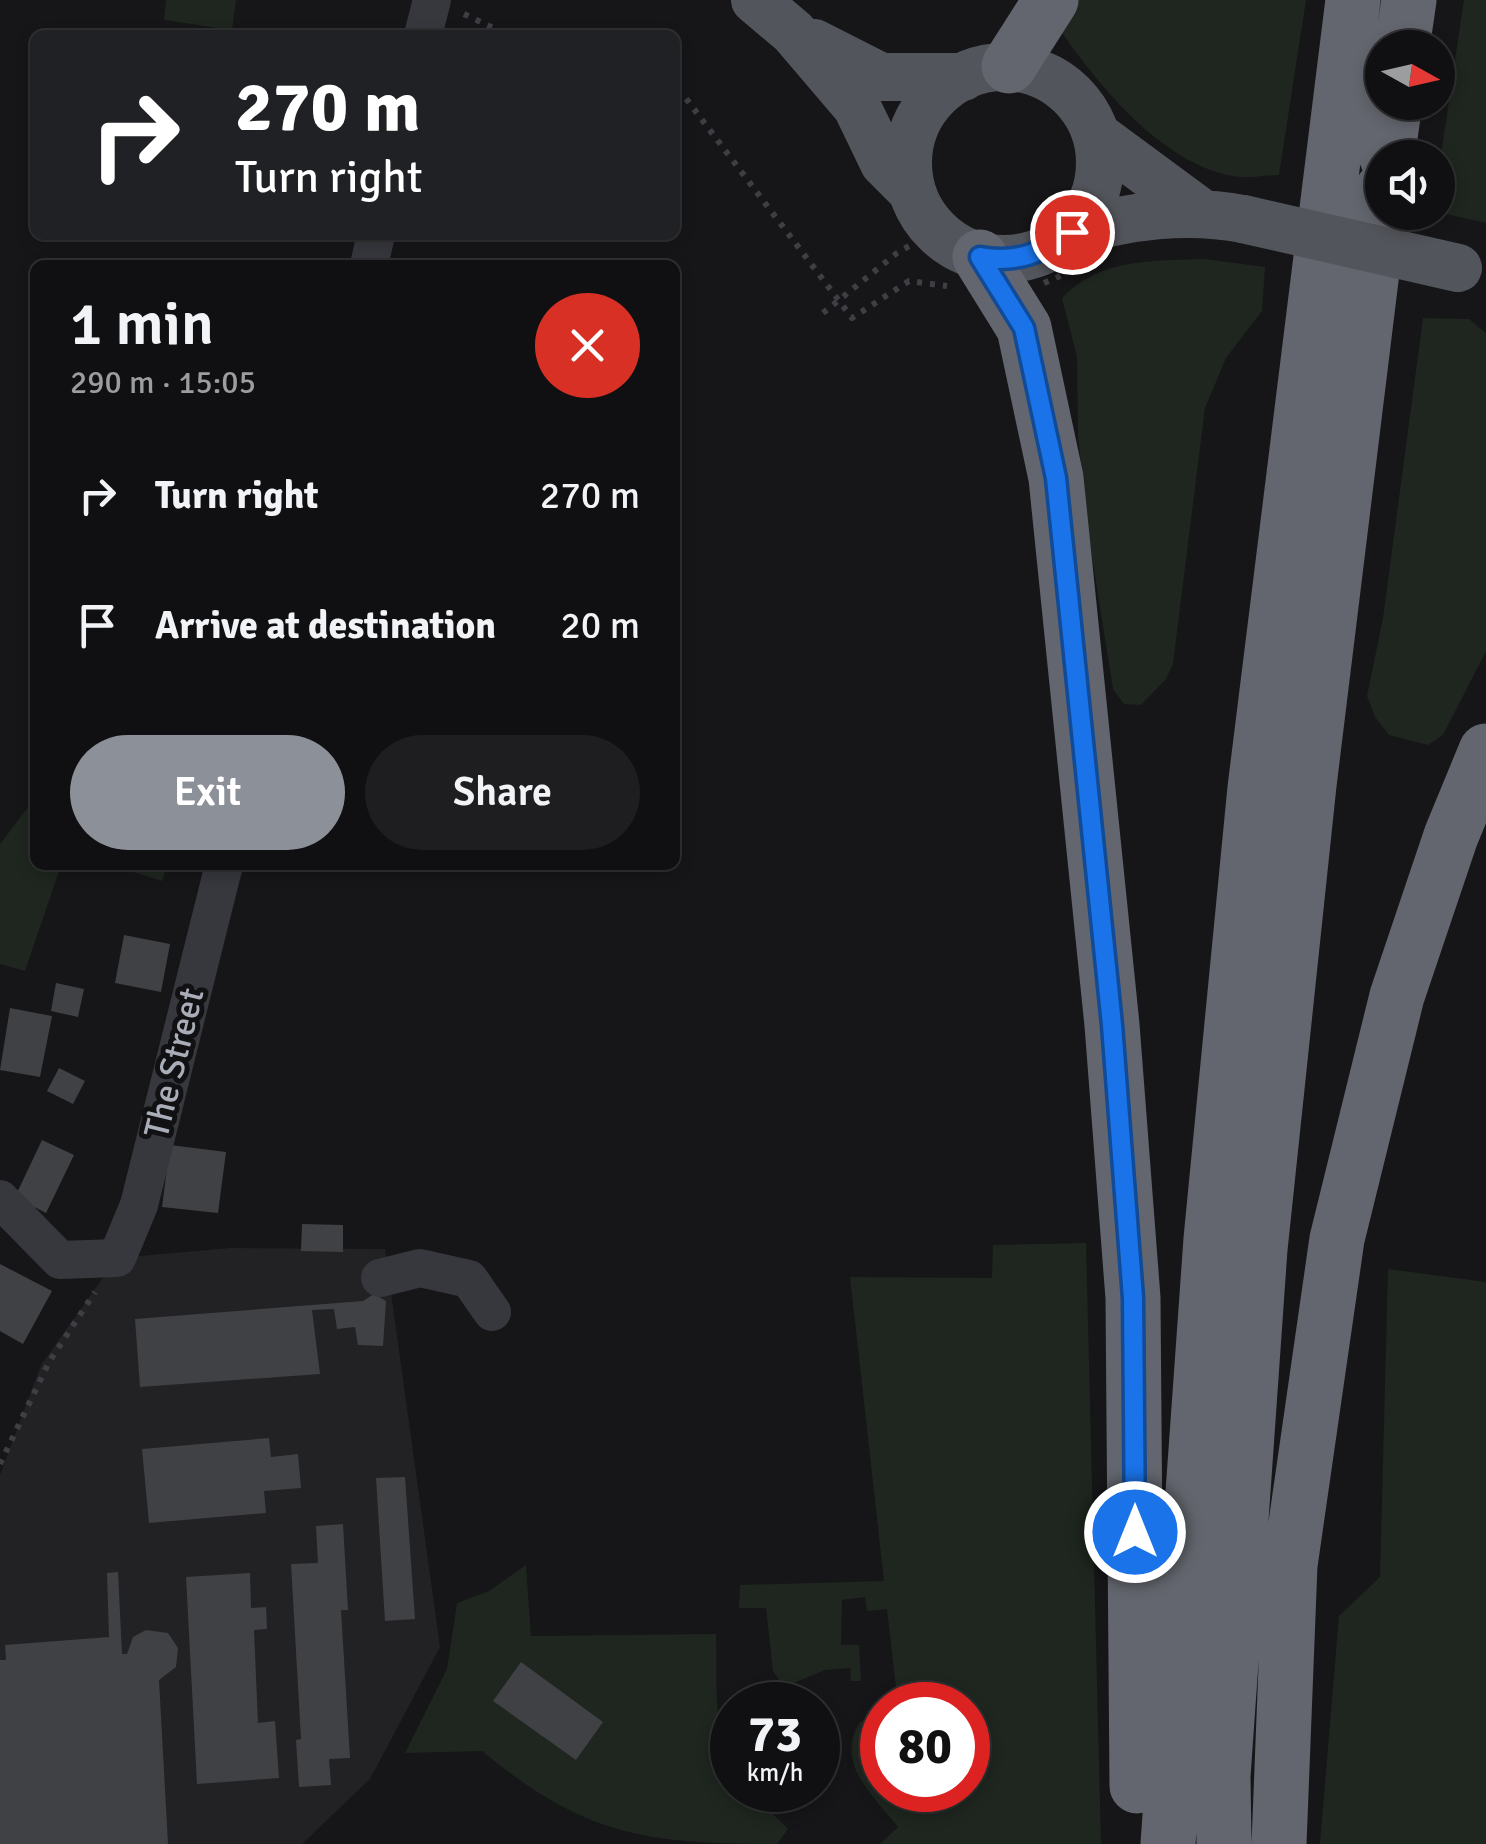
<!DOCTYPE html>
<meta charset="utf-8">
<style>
:root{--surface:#101012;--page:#1e1e20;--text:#f1f3f6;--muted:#9c9d9f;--line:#303032;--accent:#8c9099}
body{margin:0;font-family:Signika,sans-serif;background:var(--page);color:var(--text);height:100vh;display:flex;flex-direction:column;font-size:38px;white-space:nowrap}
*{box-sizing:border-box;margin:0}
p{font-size:32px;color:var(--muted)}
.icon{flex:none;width:55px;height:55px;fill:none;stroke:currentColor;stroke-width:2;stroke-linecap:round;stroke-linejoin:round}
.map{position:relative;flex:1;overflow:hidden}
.details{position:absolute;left:30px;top:260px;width:650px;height:610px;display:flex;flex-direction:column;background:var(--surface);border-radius:15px;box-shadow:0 5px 15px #0003,0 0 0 2px var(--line)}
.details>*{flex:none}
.hud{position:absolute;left:30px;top:30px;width:650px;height:210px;border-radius:15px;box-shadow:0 5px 15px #0003,0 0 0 2px var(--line);background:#202124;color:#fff;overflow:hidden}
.needle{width:65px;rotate:98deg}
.tools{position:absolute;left:1365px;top:30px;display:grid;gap:20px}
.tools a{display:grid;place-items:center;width:90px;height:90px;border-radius:50%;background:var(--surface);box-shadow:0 5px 15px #0003,0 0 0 2px var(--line);font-size:50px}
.speed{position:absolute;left:710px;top:1682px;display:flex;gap:20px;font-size:50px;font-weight:700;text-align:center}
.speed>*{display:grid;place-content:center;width:130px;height:130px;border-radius:50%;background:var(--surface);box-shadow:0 5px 15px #0003,0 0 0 2px var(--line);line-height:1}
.speed small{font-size:25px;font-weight:400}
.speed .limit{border:15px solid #d22;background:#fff;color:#111}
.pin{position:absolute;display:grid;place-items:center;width:85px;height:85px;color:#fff;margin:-42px;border:5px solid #fff;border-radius:50%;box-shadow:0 2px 10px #0007}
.me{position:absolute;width:110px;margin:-55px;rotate:0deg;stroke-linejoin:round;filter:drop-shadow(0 0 8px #0008)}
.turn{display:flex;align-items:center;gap:35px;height:210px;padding:0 40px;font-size:45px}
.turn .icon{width:130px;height:130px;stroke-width:2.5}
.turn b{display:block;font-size:70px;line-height:85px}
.round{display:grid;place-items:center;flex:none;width:105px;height:105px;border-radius:52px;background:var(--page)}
.summary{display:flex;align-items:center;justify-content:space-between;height:170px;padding:0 40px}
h1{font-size:60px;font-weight:600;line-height:75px}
.button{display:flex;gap:20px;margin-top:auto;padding:20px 40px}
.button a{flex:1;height:115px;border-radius:60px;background:var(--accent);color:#fff;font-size:40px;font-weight:600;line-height:115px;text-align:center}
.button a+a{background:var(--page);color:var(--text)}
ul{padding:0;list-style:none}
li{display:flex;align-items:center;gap:30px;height:130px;padding:0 40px}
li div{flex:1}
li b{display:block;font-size:38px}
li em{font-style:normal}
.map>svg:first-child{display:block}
.built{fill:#222225}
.green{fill:#1e261f}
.building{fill:#404145}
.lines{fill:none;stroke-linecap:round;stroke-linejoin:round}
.path{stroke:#3d3f44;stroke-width:6;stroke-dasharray:5 8;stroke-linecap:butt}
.minor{stroke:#37383d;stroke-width:38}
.major{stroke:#53555c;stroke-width:48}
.highway{stroke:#63666e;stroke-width:55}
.major-bridge{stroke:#53555c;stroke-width:48}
.route-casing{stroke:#114b97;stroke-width:25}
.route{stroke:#1a73e8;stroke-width:18}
.labels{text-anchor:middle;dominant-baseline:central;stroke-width:10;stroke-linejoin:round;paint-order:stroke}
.street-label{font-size:35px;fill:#a8adb8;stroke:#111113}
</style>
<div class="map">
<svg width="1486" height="1844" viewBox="0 0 1486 1844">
<rect width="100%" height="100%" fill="#161618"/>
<path class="built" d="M 230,1248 L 385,1249 L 440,1647 L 370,1779 L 302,1844 L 0,1844 L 0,1475 L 41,1365 L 117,1258 Z"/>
<path class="green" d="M 166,0 L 236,0 L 232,30 L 164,20 Z
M 1077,0 L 1306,0 L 1279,175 C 1265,175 1246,179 1232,176 C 1158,161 1098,84 1057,26 Z
M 1464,0 L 1486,0 L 1486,223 L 1438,212 L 1438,175 Z
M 1204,259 L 1265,267 L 1262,311 L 1226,358 L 1205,408 L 1173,664 L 1166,679 L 1141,705 L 1124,704 L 1113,689 L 1089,538 L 1078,436 L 1077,357 L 1062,298 C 1100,258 1152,261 1204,259 Z
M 1423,318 L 1469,319 L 1486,333 L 1486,651 L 1443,735 L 1428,745 L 1389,735 L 1375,717 L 1367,696 L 1383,618 Z
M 35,798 L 35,865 L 61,865 L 25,971 L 0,964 L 0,844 Z
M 111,865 L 167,865 L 162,881 Z
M 1086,1243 L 1101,1844 L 880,1844 L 898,1827 C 873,1795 834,1763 860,1722 L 882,1716 L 882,1790 L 968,1790 L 968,1705 L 898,1705 L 887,1609 L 867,1611 L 865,1597 L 842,1600 L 841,1645 L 859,1645 L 861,1681 L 851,1681 L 850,1668 L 825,1670 L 784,1687 L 773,1671 L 766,1608 L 739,1608 L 740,1585 L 884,1581 L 850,1277 L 992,1278 L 993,1245 Z
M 1388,1269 L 1486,1282 L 1486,1844 L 1320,1844 L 1339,1616 L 1380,1577 Z
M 526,1565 L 531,1636 L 716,1634 C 717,1662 715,1693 719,1721 C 722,1747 732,1764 732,1790 L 749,1790 L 788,1829 L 777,1844 C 646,1844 585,1836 482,1751 L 405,1753 L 447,1669 L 457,1603 L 489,1591 Z"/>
<path class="building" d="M 124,935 L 170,944 L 161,992 L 115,983 Z
M 56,983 L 84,989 L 78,1017 L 51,1011 Z
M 10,1008 L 52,1016 L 40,1077 L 0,1070 Z
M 59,1068 L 85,1081 L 73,1104 L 47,1091 Z
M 42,1140 L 74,1155 L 46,1213 L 15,1197 Z
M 170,1145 L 226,1152 L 218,1213 L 162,1207 Z
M 302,1224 L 343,1225 L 343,1252 L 301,1251 Z
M 0,1264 L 52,1291 L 23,1344 L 0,1331 Z
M 374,1294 L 386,1301 L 383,1346 L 358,1345 L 355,1327 L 337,1329 L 334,1309 L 312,1310 L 320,1374 L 140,1387 L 135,1319 L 363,1301 Z
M 269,1438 L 271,1457 L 298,1454 L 301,1488 L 264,1491 L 266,1513 L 149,1523 L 142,1449 Z
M 405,1477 L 415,1619 L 385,1621 L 376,1478 Z
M 343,1524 L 348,1610 L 341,1610 L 350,1758 L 329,1759 L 331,1785 L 299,1787 L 296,1740 L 301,1739 L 291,1564 L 318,1563 L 316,1526 Z
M 118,1572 L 122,1654 L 127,1654 L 133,1637 L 146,1630 L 168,1633 L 178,1648 L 176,1667 L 159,1680 L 168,1844 L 0,1844 L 0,1660 L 6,1660 L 5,1645 L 109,1637 L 107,1573 Z
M 250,1573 L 251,1608 L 266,1607 L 267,1629 L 254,1630 L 258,1723 L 275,1721 L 279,1778 L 197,1784 L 186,1577 Z
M 521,1662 L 603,1722 L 576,1760 L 493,1701 Z"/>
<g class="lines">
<path class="path" d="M 464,14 L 508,35
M 675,93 L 684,96 L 852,318 L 909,281 L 947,286
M 1044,283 L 1069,272
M 823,313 L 897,253 L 937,230
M 0,1464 L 49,1362 L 95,1292"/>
<path class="minor" d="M 423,35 L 432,0
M 369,265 L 376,235
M 0,1199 L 60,1260 L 117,1258 L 139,1205 L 224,865
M 380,1278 L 420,1268 L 469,1279 L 492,1312"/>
<path class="major" d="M 755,0 L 793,32 L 857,107 L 884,163 L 912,191
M 814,43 L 881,77 L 963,77
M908 163a96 96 0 1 1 192 0a96 96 0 1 1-192 0Z
M 1096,135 L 1199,211
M 1072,232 C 1129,216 1185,208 1243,219"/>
<path class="highway" d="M 1402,48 L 1409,0
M 1009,66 L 1051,0
M 1387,158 L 1395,102
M 980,257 L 1024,328 L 1056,478 L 1112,1025 L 1133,1298 L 1137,1786
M 1168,1844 L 1211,1239 L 1255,788 L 1353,0
M 1224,1844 L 1223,1776 L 1260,1249 L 1309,785 L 1382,190
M 1279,1844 L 1290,1565 L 1337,1239 L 1397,996 L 1451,836 L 1486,751"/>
<path class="major-bridge" d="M 1243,219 L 1458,268"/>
</g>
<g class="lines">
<defs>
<path id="route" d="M 1072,232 C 1043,252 1017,264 980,257 L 1024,328 L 1056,478 L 1112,1025 L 1133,1298 L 1135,1532"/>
</defs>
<use href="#route" class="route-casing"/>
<use href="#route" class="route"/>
</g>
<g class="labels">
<g class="street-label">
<text transform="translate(174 1063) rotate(-76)">The Street</text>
</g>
</g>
</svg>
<div class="tools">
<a><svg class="needle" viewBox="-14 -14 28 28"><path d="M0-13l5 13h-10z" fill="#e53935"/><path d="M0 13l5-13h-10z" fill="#9c9d9f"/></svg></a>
<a><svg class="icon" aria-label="sound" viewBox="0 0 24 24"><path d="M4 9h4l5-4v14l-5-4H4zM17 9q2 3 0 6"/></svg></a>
</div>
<div class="speed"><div>73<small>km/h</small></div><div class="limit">80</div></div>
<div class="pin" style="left:1072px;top:232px;background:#d93025"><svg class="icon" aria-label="arrive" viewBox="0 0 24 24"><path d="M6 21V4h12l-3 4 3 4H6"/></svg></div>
<svg class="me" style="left:1135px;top:1532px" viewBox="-20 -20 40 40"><circle r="17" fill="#1a73e8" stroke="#fff" stroke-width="3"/><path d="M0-11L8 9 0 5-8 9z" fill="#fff"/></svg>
<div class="hud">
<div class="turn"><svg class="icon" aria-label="right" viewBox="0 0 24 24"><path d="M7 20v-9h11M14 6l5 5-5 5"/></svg><div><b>270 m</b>Turn right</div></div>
</div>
<section class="details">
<div class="summary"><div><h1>1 min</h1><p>290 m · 15:05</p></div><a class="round" style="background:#d93025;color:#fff"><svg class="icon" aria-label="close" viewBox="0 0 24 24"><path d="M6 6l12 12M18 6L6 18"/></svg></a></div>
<ul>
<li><svg class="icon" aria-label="right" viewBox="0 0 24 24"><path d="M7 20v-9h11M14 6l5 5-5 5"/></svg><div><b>Turn right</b></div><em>270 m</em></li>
<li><svg class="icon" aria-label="arrive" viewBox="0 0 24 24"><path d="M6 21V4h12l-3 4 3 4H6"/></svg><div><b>Arrive at destination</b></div><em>20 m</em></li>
</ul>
<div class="button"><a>Exit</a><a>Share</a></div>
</section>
</div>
